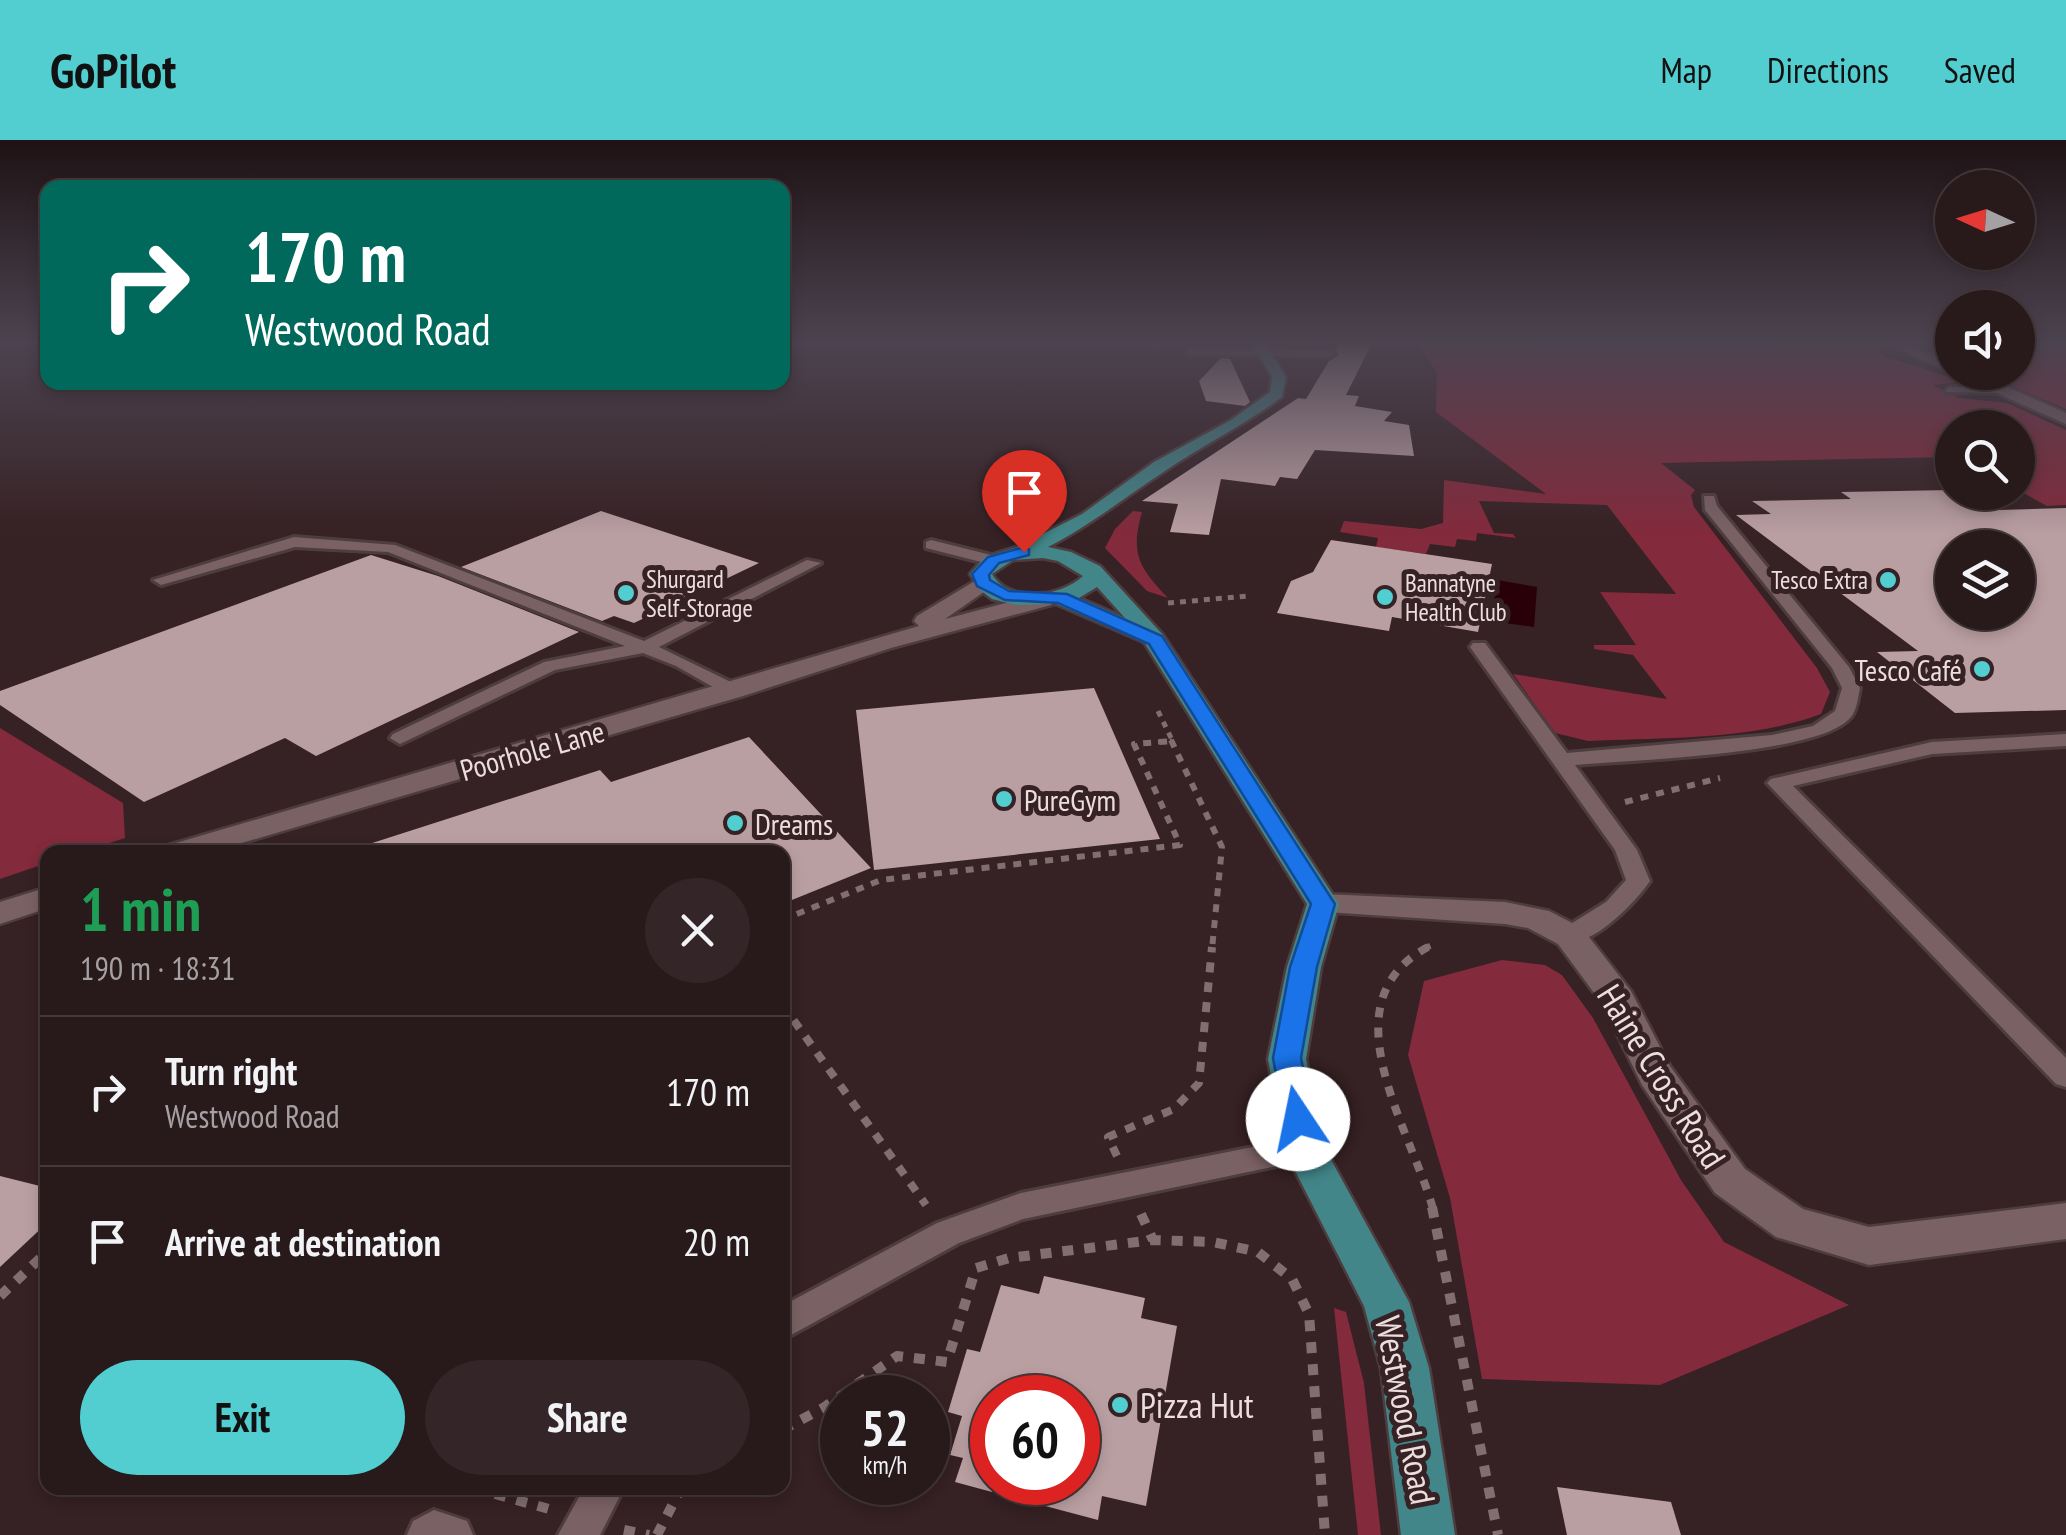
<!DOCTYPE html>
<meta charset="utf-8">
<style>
:root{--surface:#28191b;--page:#342628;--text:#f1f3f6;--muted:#a5a0a3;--line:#44383a;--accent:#52cdd0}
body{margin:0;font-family:"PT Sans Narrow",sans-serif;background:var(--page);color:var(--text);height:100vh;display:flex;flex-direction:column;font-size:38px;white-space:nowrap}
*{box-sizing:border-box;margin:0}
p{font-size:32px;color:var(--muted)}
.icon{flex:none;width:55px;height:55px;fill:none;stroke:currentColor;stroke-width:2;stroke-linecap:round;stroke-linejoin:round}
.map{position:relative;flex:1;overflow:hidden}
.drawer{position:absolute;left:40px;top:705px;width:750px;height:650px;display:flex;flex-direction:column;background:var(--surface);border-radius:20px;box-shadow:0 5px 15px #0003,0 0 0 2px var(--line)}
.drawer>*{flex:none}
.hud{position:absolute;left:40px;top:40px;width:750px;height:210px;border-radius:20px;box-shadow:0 5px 15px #0003,0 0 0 2px var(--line);background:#00695c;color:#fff;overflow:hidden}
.needle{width:65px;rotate:274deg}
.tools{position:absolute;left:1935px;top:30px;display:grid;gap:20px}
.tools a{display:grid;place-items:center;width:100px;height:100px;border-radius:50%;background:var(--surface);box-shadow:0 5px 15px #0003,0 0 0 2px var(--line);font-size:50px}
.speed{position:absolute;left:820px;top:1235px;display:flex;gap:20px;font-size:50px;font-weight:700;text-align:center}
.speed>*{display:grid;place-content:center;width:130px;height:130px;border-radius:50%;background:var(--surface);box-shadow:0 5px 15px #0003,0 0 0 2px var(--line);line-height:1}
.speed small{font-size:25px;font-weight:400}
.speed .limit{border:15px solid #d22;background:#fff;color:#111}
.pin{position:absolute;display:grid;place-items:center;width:85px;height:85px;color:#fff;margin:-102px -42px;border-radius:50% 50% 50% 0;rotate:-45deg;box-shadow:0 0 10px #0007}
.pin .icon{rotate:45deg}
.me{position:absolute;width:110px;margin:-55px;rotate:349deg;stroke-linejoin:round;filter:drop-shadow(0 0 8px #0008)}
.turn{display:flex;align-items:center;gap:35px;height:210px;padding:0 40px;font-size:45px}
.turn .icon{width:130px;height:130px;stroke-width:2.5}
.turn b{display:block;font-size:70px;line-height:85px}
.round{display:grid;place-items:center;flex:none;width:105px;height:105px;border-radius:52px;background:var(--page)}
.overview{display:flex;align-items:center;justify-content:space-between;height:170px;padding:0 40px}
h1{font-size:60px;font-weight:600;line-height:75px;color:#1e9e55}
.action{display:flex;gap:20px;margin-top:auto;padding:20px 40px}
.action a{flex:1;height:115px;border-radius:60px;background:var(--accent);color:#111;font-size:40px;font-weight:600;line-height:115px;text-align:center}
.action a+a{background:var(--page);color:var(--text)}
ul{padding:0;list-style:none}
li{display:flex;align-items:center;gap:30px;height:150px;padding:0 40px;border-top:2px solid var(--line)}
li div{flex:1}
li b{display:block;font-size:38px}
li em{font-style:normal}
header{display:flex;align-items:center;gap:60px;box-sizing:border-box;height:140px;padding:0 50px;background:var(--accent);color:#111}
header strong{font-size:48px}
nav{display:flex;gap:55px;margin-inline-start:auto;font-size:35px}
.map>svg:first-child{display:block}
.green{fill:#832a3c}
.water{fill:#290007}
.building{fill:#ba9fa2;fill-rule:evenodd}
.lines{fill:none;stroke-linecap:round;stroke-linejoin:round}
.lane-casing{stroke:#4e3d3f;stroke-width:6}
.street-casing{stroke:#4e3d3f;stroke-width:5}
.secondary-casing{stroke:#4e3d3f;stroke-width:5}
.primary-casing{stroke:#4e3d3f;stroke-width:5}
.path-far3{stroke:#806e70;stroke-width:5;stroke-dasharray:6 6;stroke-linecap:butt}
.path-far2{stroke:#806e70;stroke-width:6;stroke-dasharray:8 8;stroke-linecap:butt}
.path-far1{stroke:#806e70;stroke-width:8;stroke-dasharray:10 10;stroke-linecap:butt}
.path{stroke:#806e70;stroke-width:10;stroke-dasharray:11 11;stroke-linecap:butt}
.lane{fill:#7a6164;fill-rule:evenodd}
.street{fill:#7a6164;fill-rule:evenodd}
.secondary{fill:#7a6164;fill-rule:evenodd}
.primary{fill:#428689;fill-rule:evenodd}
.route{fill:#1a73e8;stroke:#114b97;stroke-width:2.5}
.poi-dot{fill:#52cdd0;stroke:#362124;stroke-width:4}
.labels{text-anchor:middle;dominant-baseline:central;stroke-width:10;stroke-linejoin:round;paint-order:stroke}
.far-poi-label{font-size:25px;fill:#ecdedf;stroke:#362124;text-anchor:start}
.poi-label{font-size:30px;fill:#ecdedf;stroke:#362124;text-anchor:start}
.street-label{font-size:30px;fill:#ecdedf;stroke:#362124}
.near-street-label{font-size:35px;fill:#ecdedf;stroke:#362124}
.near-poi-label{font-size:35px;fill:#ecdedf;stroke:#362124;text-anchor:start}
</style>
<header>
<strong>GoPilot</strong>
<nav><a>Map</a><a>Directions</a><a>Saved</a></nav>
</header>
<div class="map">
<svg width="2066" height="1395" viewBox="0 0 2066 1395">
<rect width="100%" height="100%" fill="#362124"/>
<path class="green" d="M 1416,201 L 1869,201 L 1881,207 L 1878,212 L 1887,217 L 1952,238 L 1954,243 L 1933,245 L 1959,258 L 2007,263 L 2066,290 L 2066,365 L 2047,366 L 2018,350 L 2018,288 L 1952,288 L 1952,317 L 1661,323 L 1695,350 L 1691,355 L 1694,367 L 1817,528 L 1830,552 L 1821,574 C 1748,601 1665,597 1588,601 L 1555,593 L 1513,534 L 1667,559 L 1633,515 L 1594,509 L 1594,505 L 1636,505 L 1600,452 L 1676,454 L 1607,365 L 1479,361 L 1494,393 L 1513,394 L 1516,398 L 1477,393 L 1476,401 L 1457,399 L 1455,407 L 1430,404 L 1426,414 L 1376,407 L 1378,398 L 1340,392 L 1344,381 L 1421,389 L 1443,383 L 1444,340 L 1546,354 L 1436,272 L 1437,233 Z
M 2018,201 L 2066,201 L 2066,269 L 1980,233 L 2018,232 Z
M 1133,371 L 1142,372 C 1130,414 1139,427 1168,458 L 1147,451 L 1105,408 L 1115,389 Z
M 0,588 L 123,663 L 125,698 L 82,712 L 48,712 L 47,723 L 0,739 Z
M 1502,820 L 1545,825 L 1562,835 L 1593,878 L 1681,1040 L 1724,1102 L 1849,1165 L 1660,1245 L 1482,1239 L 1450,1058 L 1408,915 L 1424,841 Z
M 1334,1168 L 1346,1172 L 1364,1243 L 1381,1395 L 1358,1395 Z"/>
<path class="water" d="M 1497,440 L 1537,447 L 1534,487 L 1491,481 Z"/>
<path class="building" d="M 1341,201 L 1373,201 L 1346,255 L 1359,256 L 1355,266 L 1392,272 L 1384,281 L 1409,285 L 1414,316 L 1315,310 L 1297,339 L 1280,337 L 1275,346 L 1221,339 L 1209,395 L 1170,392 L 1178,364 L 1142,361 L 1298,258 L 1306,259 L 1329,221 L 1339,215 L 1335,210 Z
M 1221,218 L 1230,219 L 1250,262 L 1245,266 L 1206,261 L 1199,241 Z
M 1952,350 L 1968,352 L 1999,370 L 2066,368 L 2066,570 L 1955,573 L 1877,512 L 1918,511 L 1736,375 L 1771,374 L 1752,361 L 1851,359 L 1841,352 ZM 1952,408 L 2018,408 L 2018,472 L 1952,472 Z
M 601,371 L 759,423 L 634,483 L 614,476 L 602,481 L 461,427 Z
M 1331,400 L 1492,424 L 1478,492 L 1392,477 L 1389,491 L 1277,473 L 1291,441 L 1313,432 Z
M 371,415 L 438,436 L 579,492 L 316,616 L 285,598 L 144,662 L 0,565 L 0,551 Z
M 1094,548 L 1160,699 L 874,730 L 856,570 Z
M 749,597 L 871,728 L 782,764 L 782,712 L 367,712 L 366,705 L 600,630 L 611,642 Z
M 0,1036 L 48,1048 L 48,1082 L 0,1127 Z
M 1044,1136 L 1145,1158 L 1141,1178 L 1177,1186 L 1146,1366 L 1102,1356 L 1098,1380 L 1000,1354 L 1001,1342 L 1078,1342 L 1078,1258 L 992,1258 L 992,1352 L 955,1342 L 963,1318 L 950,1315 L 962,1276 L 948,1272 L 967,1209 L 980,1212 L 1001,1145 L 1039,1154 Z
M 1557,1347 L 1671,1362 L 1681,1395 L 1567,1395 Z"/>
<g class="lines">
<defs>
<path id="lane" d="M 1161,201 L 1175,201 L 1156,209 L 1151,206 Z
M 1190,209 L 1330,211 L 1335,214 L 1330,217 L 1186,214 Z
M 1923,213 L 1952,213 L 1952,219 L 1919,218 Z
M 1949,247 L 2002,247 L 2008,250 L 2002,253 L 1945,252 Z
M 1704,356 L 1714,356 L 1717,366 L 1849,527 L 1860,548 C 1858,557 1857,570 1851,577 C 1821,615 1629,620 1575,625 L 1637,710 L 1650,741 C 1635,763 1590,810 1561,802 L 1558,796 L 1561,790 L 1606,762 L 1626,740 L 1615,710 L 1470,507 L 1473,503 L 1485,503 L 1567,613 L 1772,595 L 1813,586 L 1835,571 L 1842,548 L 1832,528 L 1705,370 Z
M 294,397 L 395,405 L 644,501 L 807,420 L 821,423 L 659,507 L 741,547 L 741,555 L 727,555 L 676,526 L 643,513 L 555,530 L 400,604 L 390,598 L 393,594 L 544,522 L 625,506 L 388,412 L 295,407 L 161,445 L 153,440 Z
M 931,400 L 999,417 L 1001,420 L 993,425 L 926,408 L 926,402 Z
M 2066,594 L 2066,606 L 1932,614 L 1793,646 L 2066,918 L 2066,947 L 2056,944 L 1767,643 L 1771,639 L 1932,602 Z
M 1304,997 L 1315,1000 L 1319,1009 L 1315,1018 L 1023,1079 L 959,1103 L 782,1200 L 782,1166 L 937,1083 L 1021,1053 Z
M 584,1348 L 624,1348 L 600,1395 L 558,1395 Z
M 434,1370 L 467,1381 L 473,1395 L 407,1395 L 413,1381 Z"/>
<path id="street" d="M 1881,201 L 1899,201 L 1952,224 L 1952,232 L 1974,232 L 2066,273 L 2066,284 Z
M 1323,754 L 1505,762 L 1549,771 L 1582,788 L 1631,851 L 1670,926 L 1745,1029 L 1803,1069 L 1869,1087 L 2066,1063 L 2066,1099 L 1869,1125 L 1776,1097 L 1715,1053 L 1642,945 L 1603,865 L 1558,804 L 1528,788 L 1505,784 L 1312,771 L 1307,764 L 1312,757 Z"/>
<path id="secondary" d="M 983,436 L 991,437 L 994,442 L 991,447 L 945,479 L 1043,453 L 1054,460 L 1051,465 L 891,508 L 743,556 L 211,712 L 165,712 L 169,705 L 919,486 L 914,481 L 917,476 Z
M 48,747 L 48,768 L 0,784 L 0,762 Z"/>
<path id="primary" d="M 1250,201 L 1264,201 L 1286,237 L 1282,257 C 1245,285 1203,305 1165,331 C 1125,357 1091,385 1048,407 L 1071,412 L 1100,426 L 1163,495 L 1339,764 L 1321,827 L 1306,919 L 1324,1007 L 1409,1162 L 1429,1228 L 1455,1395 L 1401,1395 L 1381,1228 L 1364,1166 L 1284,1009 L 1268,919 L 1287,827 L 1307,764 L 1144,502 L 1056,464 L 1016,465 L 992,459 L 980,450 L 970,434 L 985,417 L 1017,407 L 1082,374 L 1154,322 L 1231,280 L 1270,252 L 1272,237 ZM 1043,418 L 1058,421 L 1083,436 C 1061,457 1009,464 992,434 L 1013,420 ZM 1097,447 L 1125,478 L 1079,458 Z"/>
</defs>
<use href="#lane" class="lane-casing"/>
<use href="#street" class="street-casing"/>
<use href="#secondary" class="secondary-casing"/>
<use href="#primary" class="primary-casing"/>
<path class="path-far3" d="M 1168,463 L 1248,456
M 1158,571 L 1173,602
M 1158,602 L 1172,601"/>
<path class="path-far2" d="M 1171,600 L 1222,707 L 1212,809
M 1625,662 L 1720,638
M 782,780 L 881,740 L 1180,705 L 1134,604 L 1172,601
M 1423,809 L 1437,803"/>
<path class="path-far1" d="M 1428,807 C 1324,862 1412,991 1433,1069
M 782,864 L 926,1065
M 1117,1016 L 1108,997 L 1174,969 L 1199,943 L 1212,807"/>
<path class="path" d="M 1432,1067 L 1498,1395
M 1141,1074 L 1153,1100
M 0,1156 L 48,1111
M 782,1290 L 823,1268 L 897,1216 L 947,1222 L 976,1128 L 1009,1118 L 1153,1100 L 1213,1102 L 1258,1112 L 1292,1139 L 1309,1174 L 1325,1395
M 474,1348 L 549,1369
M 624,1390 L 649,1395
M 657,1395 L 678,1354 L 688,1348"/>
<use href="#lane" class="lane"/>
<use href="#street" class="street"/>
<use href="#secondary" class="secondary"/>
<use href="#primary" class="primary"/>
</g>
<linearGradient id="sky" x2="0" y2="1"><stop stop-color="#1e1214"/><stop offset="0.51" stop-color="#4c4350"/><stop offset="1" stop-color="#4c4350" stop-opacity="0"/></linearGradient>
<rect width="2066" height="396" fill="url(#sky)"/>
<path class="route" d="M 1024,407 L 1029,409 L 1029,415 L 999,423 L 989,435 L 990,440 L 1009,451 L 1067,454 L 1162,496 L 1335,764 L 1317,827 L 1301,918 L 1313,979 L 1309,987 L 1298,991 L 1288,987 L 1284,979 L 1273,918 L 1290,827 L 1311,764 L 1149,504 L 1058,463 L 1005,460 L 977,446 L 972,434 L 988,417 Z"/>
<g class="poi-dot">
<circle cx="1888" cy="440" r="10"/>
<circle cx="626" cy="453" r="10"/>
<circle cx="1385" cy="457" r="10"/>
<circle cx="1982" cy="529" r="10"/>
<circle cx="1004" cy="659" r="10"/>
<circle cx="735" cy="683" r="10"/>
<circle cx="1120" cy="1265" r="10"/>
</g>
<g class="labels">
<g class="far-poi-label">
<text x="646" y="439">Shurgard<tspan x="646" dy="29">Self-Storage</tspan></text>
<text x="1868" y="440" text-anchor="end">Tesco Extra</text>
<text x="1405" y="443">Bannatyne<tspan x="1405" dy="29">Health Club</tspan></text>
</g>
<g class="poi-label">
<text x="1962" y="529" text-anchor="end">Tesco Café</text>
<text x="1024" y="659">PureGym</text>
<text x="755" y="683">Dreams</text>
</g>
<g class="street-label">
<text transform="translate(532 610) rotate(-16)">Poorhole Lane</text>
</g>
<g class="near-street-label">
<text transform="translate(1662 936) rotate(58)">Haine Cross Road</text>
<text transform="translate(1406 1270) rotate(79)">Westwood Road</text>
</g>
<g class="near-poi-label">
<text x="1140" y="1265">Pizza Hut</text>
</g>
</g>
</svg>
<div class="tools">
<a><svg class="needle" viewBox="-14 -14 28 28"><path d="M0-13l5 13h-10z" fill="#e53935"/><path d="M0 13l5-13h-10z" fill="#a5a0a3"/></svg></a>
<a><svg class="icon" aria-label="sound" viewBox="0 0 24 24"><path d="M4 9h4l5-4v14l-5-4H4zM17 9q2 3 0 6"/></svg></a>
<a><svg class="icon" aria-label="search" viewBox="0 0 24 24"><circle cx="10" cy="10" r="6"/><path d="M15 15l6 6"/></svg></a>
<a><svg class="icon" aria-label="layers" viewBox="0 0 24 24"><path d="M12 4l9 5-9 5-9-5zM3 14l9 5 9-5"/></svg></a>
</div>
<div class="speed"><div>52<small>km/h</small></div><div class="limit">60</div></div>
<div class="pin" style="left:1024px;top:412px;background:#d93025"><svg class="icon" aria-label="arrive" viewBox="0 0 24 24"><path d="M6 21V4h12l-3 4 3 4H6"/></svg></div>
<svg class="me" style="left:1298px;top:979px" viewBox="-20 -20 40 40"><circle r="19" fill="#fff"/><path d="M0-13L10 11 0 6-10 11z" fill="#1a73e8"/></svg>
<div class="hud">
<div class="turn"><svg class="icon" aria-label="right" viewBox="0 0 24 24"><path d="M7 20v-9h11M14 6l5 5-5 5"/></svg><div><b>170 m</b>Westwood Road</div></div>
</div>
<section class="drawer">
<div class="overview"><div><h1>1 min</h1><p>190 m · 18:31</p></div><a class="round"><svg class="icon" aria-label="close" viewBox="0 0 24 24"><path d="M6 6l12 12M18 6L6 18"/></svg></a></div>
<ul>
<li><svg class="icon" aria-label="right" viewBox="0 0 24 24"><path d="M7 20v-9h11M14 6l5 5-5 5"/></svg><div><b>Turn right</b><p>Westwood Road</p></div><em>170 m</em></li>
<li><svg class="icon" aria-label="arrive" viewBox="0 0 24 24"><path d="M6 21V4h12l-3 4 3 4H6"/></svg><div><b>Arrive at destination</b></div><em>20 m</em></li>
</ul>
<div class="action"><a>Exit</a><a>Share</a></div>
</section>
</div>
